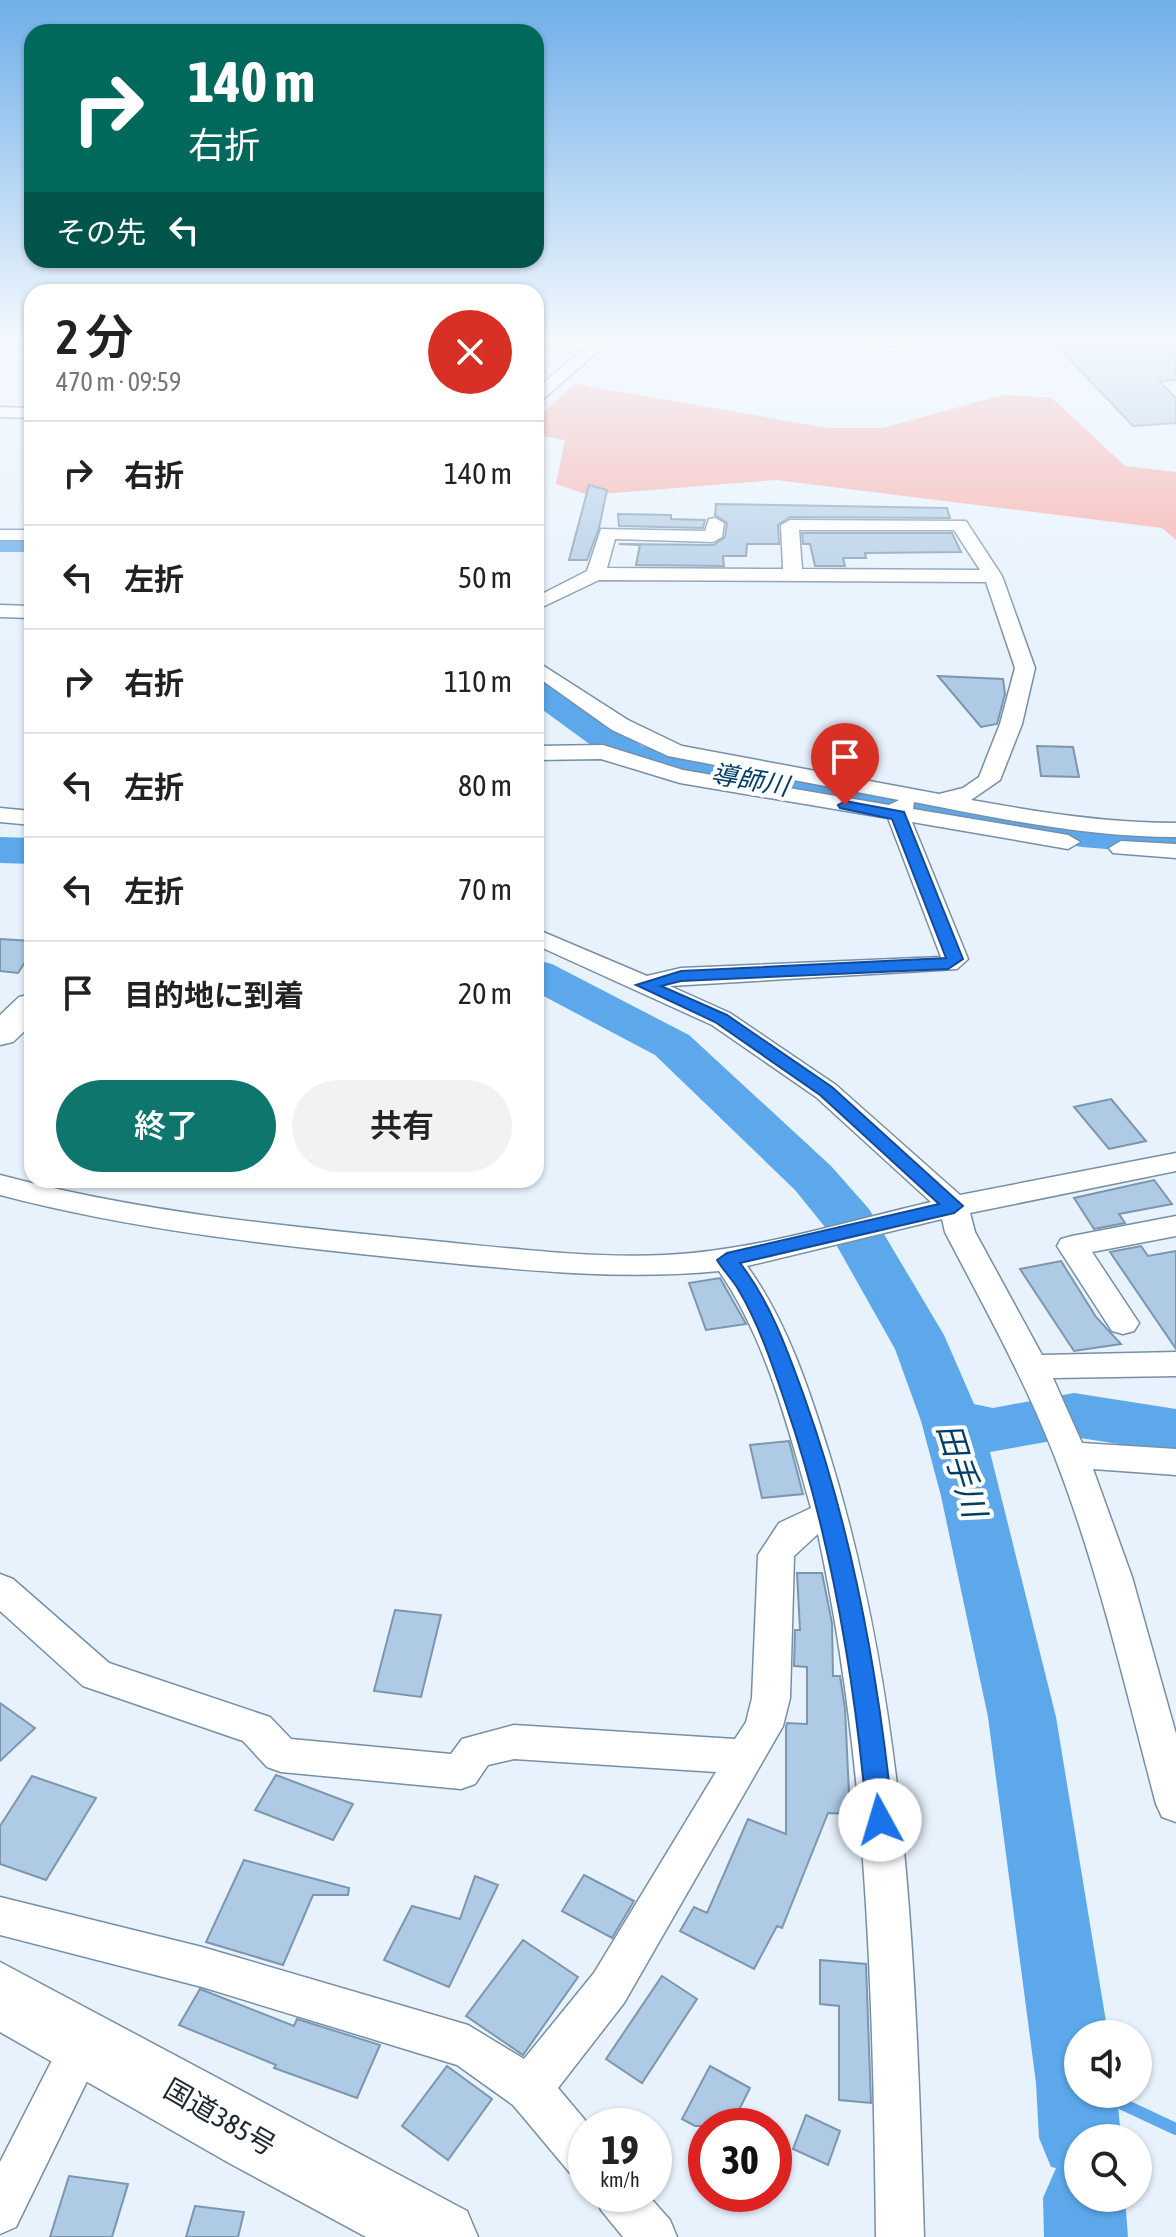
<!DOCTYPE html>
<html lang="ja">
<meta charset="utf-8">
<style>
:root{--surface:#fff;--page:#f2f2f2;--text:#222;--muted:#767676;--line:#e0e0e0;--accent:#0f766e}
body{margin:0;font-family:"Asap Condensed","Noto Sans JP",sans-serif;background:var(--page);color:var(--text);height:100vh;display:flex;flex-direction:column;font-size:30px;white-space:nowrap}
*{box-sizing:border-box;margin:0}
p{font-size:26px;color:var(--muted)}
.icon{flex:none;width:44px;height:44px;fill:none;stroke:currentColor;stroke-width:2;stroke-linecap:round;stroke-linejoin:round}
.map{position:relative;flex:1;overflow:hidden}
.sheet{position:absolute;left:24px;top:284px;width:520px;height:904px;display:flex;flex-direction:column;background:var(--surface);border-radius:24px;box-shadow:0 2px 6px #0004}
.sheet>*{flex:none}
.hud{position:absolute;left:24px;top:24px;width:520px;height:244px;border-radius:24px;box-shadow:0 2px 6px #0004;background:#00695c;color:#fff;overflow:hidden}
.fabs{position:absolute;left:1064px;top:2020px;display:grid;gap:16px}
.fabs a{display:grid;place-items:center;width:88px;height:88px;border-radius:50%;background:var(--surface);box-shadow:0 2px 6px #0004;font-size:40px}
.speed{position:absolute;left:568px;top:2108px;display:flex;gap:16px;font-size:40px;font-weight:700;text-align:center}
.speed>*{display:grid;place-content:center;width:104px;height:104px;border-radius:50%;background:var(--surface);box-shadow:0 2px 6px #0004;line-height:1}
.speed small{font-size:20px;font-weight:400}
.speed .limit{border:12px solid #d22;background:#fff;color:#111}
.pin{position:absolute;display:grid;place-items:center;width:68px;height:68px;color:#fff;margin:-82px -34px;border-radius:50% 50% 50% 0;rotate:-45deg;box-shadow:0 0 8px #0007}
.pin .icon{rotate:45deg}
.me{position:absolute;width:88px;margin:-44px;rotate:354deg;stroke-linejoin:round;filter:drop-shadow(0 0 6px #0008)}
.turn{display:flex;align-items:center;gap:28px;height:168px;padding:0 32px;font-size:36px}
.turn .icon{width:104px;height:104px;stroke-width:2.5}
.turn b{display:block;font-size:56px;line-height:68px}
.then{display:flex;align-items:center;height:76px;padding:0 32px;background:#0003;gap:16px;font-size:30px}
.round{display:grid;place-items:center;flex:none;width:84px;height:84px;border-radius:42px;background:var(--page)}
.headline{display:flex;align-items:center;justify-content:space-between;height:136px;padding:0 32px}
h1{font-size:48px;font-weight:600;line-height:60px}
.cta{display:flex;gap:16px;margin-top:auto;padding:16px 32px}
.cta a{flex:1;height:92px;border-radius:48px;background:var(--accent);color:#fff;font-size:32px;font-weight:600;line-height:92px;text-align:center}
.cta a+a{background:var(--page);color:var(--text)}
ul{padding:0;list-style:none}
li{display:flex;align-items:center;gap:24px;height:104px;padding:0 32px;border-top:2px solid var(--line)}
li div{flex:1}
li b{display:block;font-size:30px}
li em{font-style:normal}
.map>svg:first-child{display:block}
.forest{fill:#faa7a2}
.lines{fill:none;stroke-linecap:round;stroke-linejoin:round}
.stream{stroke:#5ca8eb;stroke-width:12}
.river{fill:#5ca8eb;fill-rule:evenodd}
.building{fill:#aecae4;stroke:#7b96ae;stroke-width:2}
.street-casing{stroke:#758fa7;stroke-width:3}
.secondary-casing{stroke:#758fa7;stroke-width:3}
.highway-casing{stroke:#758fa7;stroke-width:3}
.street{fill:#fff;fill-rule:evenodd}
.secondary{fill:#fff;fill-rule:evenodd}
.highway{fill:#fff;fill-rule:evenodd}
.route{fill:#1a73e8;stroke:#114b97;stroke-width:2}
.labels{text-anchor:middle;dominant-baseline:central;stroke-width:8;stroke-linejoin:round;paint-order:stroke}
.water-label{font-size:26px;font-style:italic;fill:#003d68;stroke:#fefefe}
.near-street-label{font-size:28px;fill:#1d2831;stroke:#fefefe}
.near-water-label{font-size:32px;font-style:italic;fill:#003d68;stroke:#fefefe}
</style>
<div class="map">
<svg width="1176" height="2237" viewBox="0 0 1176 2237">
<rect width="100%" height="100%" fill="#e7f2fd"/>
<path class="forest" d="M 575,384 L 828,428 L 883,428 L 1002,395 L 1052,398 L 1125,466 L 1176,472 L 1176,540 L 1162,528 L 776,480 L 588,495 L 556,484 L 565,440 L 536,435 L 536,419 Z"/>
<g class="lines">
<path class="stream" d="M 1101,2094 L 1176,2129"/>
<path class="river" d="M 0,532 L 32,532 L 32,552 L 0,552 Z
M 536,677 L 549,680 L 642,746 L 687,757 L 1082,823 L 1176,831 L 1176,855 L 1082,847 L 686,781 L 614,762 L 536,705 Z
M 0,837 L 32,838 L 32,864 L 0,863 Z
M 536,960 L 552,964 L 689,1035 L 831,1166 L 869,1209 L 944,1335 L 974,1404 L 993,1408 L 1074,1393 L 1176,1409 L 1176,1453 L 1074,1437 L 990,1452 L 1056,1717 L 1108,2034 L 1078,2034 L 1078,2094 L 1117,2094 L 1121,2138 L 1078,2138 L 1078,2198 L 1125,2198 L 1128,2237 L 1044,2237 L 1043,2198 L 1056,2168 L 1051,2167 L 1039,2138 L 1036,2083 L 988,1717 L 941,1496 L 921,1421 L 895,1349 L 829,1232 L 795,1190 L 655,1055 L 536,992 Z"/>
</g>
<path class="building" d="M 1051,340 L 1176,340 L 1176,380 L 1159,381 L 1176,398 L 1176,423 L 1133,426 Z
M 589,485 L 607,490 L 599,528 L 587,560 L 569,560 Z
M 716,504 L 947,508 L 950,518 L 790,517 L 778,525 L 779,544 L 747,544 L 746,556 L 723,556 L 724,566 L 636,565 L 640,545 L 619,544 L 714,545 L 725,537 L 727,523 L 715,515 Z
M 618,514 L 671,515 L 671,519 L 705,520 L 703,528 L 619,526 Z
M 802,533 L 952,533 L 961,552 L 865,553 L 866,558 L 843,558 L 845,566 L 815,566 L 810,544 L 803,544 Z
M 938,676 L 1003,679 L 1005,694 L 997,724 L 981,727 Z
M 1037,746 L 1073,747 L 1079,777 L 1041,776 Z
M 0,939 L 32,941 L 32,951 L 18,973 L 0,971 Z
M 1111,1099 L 1146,1141 L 1109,1149 L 1074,1107 Z
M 1154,1180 L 1172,1204 L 1119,1214 L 1125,1223 L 1094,1229 L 1074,1198 Z
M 1141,1246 L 1148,1256 L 1176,1251 L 1176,1349 L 1110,1252 Z
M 1061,1261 L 1096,1317 L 1121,1344 L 1074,1351 L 1020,1269 Z
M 720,1278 L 746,1324 L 706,1330 L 689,1283 Z
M 789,1441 L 803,1494 L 762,1498 L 750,1445 Z
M 797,1573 L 822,1573 L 832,1623 L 833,1676 L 840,1676 L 845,1709 L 850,1814 L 828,1813 L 782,1928 L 777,1926 L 754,1969 L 680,1931 L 694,1907 L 707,1913 L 748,1819 L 786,1834 L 786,1727 L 787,1723 L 807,1724 L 807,1667 L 794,1666 L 795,1630 L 800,1630 Z
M 395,1610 L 441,1615 L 421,1697 L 374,1691 Z
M 0,1703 L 35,1728 L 0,1761 Z
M 276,1775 L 353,1804 L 333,1840 L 255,1810 Z
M 32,1776 L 96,1798 L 46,1880 L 0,1864 L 0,1826 Z
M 244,1860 L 349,1888 L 348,1895 L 313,1895 L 283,1965 L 206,1942 Z
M 584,1875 L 634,1901 L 612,1938 L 562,1911 Z
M 475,1876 L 498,1885 L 449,1987 L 384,1960 L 412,1906 L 460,1919 Z
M 523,1940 L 578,1977 L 523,2055 L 466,2016 Z
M 820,1960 L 866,1964 L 871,2103 L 839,2100 L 839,2006 L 820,2004 Z
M 662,1976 L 697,1999 L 642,2083 L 606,2059 Z
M 200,1989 L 294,2026 L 297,2019 L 380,2045 L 357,2098 L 274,2068 L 276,2065 L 179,2025 Z
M 447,2066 L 492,2099 L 448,2160 L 402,2126 Z
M 710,2066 L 750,2088 L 731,2126 L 695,2126 L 682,2119 Z
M 806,2115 L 840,2131 L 828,2165 L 793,2149 Z
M 69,2176 L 128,2184 L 112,2237 L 50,2237 Z
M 195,2206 L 244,2212 L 238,2237 L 186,2237 Z"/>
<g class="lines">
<defs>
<path id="street" d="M 611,340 L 542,400 L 536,402 L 536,389 L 584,349 L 536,349 L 536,341 Z
M 837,340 L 912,340 L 913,342 L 906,346 L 844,344 Z
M 0,407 L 32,408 L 32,418 L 0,417 Z
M 715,518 L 724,523 L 722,537 L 713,542 L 615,539 L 607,568 L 783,569 L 781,525 L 790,520 L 966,521 L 1002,576 L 1035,668 L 1022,724 L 1000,780 L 971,800 C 1039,812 1106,823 1176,823 L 1176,837 C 1087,837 1001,819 914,802 L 913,809 L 1068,835 L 1080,842 L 1068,849 L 912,822 L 968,959 L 957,969 L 670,986 L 730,1013 L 836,1085 L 960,1195 L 1176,1153 L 1176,1171 L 970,1213 L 975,1232 L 1042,1355 L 1176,1352 L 1176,1376 L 1053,1378 L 1082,1443 L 1176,1449 L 1176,1475 L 1093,1469 L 1132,1577 L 1176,1734 L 1176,1822 L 1162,1817 L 1156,1804 C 1125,1687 1098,1568 1054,1455 C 1024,1378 983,1305 945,1232 L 942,1219 L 747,1266 C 787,1321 809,1389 829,1453 C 908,1707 916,1973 924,2237 L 876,2237 C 873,2000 868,1766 818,1534 L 794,1556 L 790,1698 L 783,1726 L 624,2003 L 558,2088 L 590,2126 L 586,2126 L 586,2180 L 570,2173 L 513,2105 L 457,2065 L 202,1987 L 0,1935 L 0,1897 L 202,1947 L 468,2025 L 524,2059 L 594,1973 L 716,1772 L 514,1759 L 488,1765 L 475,1784 L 461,1789 L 281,1772 L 267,1767 L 243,1741 L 83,1686 L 0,1611 L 0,1574 L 13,1579 L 109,1663 L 270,1717 L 291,1739 L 451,1754 L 462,1739 L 514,1725 L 735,1739 L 746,1722 L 752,1698 L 758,1555 L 779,1523 L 811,1508 C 788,1428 767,1341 719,1271 C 616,1281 512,1269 409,1259 C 272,1245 133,1230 0,1195 L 0,1175 C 138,1212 282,1226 424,1240 C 499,1247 590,1259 665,1255 C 755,1251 844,1222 931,1202 L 816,1097 L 712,1025 L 536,945 L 536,929 L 647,976 L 681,968 L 941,957 L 888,818 L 680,783 L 601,759 L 536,760 L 536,746 L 603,745 L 683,770 L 889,805 L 899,800 L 668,756 L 612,730 L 536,676 L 536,661 L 628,720 L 682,746 L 939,794 L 963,788 L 979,777 L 1000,724 L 1015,668 L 986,582 L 599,580 L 536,610 L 536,597 L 587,571 L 601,529 L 705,531 L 709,519 ZM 799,530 L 954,530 L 980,570 L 802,569 Z
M 0,530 L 32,530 L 32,540 L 0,540 Z
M 0,605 L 32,606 L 32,618 L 0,617 Z
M 0,808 L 32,811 L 32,825 L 0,822 Z
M 1121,841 L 1176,844 L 1176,858 L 1113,853 L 1109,848 Z
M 1176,1216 L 1176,1236 L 1092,1252 L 1139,1323 L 1134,1331 L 1123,1334 L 1112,1331 L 1057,1246 L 1061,1239 L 1072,1236 Z
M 85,2019 L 100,2025 L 107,2040 L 16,2227 L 0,2234 L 0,2162 L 70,2025 Z
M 594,2194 L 647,2194 L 670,2220 L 677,2237 L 623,2237 L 601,2210 Z"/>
<path id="secondary" d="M 1,340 L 32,340 L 32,347 L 11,346 Z
M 32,994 L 32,1024 L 13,1042 L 0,1045 L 0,1015 L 19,997 Z"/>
<path id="highway" d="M 0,1962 L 467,2211 L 478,2237 L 366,2237 L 229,2163 L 0,2032 Z"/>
</defs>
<use href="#street" class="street-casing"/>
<use href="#secondary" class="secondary-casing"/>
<use href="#highway" class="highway-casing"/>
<use href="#street" class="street"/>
<use href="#secondary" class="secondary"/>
<use href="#highway" class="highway"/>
</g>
<linearGradient id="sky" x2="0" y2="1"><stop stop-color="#70afe9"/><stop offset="0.52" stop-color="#f4f9fe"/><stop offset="1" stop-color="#f4f9fe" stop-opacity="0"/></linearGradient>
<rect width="1176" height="653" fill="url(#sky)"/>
<path class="route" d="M 845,801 L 904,812 L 963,959 L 948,969 L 681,981 L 661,986 L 727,1015 L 832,1087 L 963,1206 L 954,1213 L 740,1263 C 771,1303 788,1352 805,1399 C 853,1534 879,1678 893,1820 L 890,1828 L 880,1831 L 871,1828 L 867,1820 C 855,1679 831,1536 785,1402 C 772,1364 759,1324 738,1289 C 732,1279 723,1270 717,1260 L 727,1253 L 939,1204 L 820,1095 L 715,1022 L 636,985 L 681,971 L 946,958 L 892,819 L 840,808 L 838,805 Z"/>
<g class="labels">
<g class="water-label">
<text transform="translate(750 780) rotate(10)">導師川</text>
</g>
<g class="near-street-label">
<text transform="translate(220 2117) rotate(30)">国道385号</text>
</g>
<g class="near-water-label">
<text transform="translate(962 1470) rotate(73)">田手川</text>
</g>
</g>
</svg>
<div class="fabs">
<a><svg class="icon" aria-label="sound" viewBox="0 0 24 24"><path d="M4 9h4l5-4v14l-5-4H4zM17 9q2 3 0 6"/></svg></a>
<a><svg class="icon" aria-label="search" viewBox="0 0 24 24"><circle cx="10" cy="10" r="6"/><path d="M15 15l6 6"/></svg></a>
</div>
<div class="speed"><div>19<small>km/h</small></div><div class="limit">30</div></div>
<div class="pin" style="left:845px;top:805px;background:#d93025"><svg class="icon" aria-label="arrive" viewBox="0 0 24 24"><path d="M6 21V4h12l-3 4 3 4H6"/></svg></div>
<svg class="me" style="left:880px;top:1820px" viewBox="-20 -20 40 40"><circle r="19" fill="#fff"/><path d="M0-13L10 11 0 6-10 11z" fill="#1a73e8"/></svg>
<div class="hud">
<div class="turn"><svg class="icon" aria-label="right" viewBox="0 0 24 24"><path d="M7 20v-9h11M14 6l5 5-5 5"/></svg><div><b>140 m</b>右折</div></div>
<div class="then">その先<svg class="icon" aria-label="left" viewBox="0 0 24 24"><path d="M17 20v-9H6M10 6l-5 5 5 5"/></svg></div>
</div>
<section class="sheet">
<div class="headline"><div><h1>2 分</h1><p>470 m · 09:59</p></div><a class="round" style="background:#d93025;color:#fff"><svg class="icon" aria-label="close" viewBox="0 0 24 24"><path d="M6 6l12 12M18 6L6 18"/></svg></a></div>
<ul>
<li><svg class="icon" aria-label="right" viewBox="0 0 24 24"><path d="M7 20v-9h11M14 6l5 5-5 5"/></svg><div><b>右折</b></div><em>140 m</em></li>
<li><svg class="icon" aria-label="left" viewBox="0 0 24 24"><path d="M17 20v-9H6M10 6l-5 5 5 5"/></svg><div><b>左折</b></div><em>50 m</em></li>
<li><svg class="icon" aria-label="right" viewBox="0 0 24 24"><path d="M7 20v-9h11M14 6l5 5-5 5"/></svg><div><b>右折</b></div><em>110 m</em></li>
<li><svg class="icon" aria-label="left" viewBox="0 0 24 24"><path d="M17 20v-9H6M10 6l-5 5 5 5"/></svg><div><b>左折</b></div><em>80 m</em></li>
<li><svg class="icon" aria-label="left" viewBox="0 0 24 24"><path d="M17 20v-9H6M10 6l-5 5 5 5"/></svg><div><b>左折</b></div><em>70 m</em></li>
<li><svg class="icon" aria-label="arrive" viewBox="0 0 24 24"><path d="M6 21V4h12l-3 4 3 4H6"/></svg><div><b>目的地に到着</b></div><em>20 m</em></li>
</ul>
<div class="cta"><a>終了</a><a>共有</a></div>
</section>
</div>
